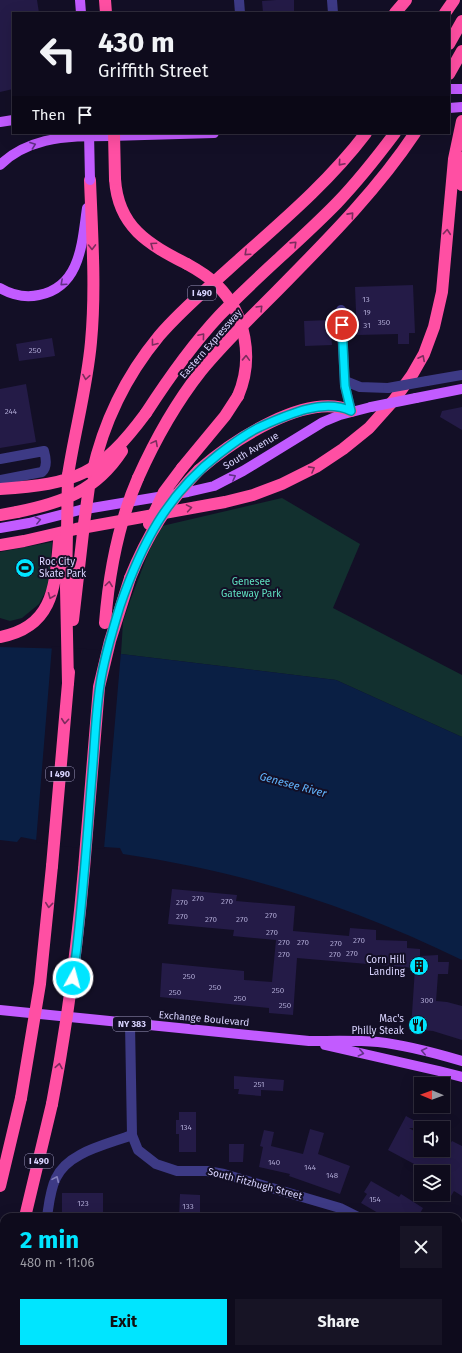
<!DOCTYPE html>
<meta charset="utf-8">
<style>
:root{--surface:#0e0b1c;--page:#171425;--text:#f1f3f6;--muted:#9b9ba3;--line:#2e2b3b;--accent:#00e5ff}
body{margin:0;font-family:"Fira Sans",sans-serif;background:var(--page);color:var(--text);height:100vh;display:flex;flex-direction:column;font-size:15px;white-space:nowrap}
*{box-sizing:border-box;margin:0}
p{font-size:13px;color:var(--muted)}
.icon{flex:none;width:22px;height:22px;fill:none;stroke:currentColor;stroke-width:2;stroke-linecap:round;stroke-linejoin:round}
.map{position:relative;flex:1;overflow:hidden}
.details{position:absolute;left:0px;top:1213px;width:462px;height:140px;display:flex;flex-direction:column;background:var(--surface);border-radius:12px 12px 0 0;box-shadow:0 4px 16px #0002,0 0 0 1px var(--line)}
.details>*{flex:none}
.banner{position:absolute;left:12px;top:12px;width:438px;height:122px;border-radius:0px;box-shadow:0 4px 16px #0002,0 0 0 1px var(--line);background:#0e0b1c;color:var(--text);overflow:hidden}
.needle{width:26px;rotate:271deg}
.controls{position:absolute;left:414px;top:1077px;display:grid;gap:8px}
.controls a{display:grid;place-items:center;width:36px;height:36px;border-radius:0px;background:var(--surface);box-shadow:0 4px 16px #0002,0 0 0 1px var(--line);font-size:20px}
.pin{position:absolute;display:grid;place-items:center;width:34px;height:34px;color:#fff;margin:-17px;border:2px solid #fff;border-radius:50%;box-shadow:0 1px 4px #0007}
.me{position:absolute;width:44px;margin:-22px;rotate:7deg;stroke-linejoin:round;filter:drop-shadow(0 0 3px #0008)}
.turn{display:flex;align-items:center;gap:14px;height:84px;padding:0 20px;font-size:18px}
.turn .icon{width:52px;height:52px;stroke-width:2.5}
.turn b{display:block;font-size:28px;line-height:34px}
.then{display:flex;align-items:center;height:38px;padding:0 20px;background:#0003;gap:8px;font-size:15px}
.round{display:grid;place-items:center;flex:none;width:42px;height:42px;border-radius:0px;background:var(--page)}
.headline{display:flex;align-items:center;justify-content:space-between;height:68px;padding:0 20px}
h1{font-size:24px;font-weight:700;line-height:30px;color:var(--accent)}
.action{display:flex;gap:8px;margin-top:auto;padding:8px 20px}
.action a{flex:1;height:46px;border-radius:0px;background:var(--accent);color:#111;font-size:16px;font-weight:700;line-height:46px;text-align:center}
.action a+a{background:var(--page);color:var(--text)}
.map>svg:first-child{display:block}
.green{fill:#12302f}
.water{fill:#0a1f44}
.pier{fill:#130f26}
.building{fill:#241b47}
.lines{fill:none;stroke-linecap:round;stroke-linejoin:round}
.minor{stroke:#3d3a85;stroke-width:10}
.secondary{stroke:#6f6bff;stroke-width:10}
.primary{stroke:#c25bff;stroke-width:10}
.motorway{stroke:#ff4fa3;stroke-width:12}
.minor-bridge{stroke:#3d3a85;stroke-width:10}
.primary-bridge{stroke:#c25bff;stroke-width:10}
.motorway-bridge{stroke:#ff4fa3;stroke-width:12}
.oneway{stroke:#623188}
.oneway2{stroke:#7d2c5e}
.oneway3{stroke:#837fbc}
.route-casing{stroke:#0095a6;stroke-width:10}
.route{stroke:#00e5ff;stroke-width:7}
.labels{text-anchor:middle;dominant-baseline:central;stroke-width:4;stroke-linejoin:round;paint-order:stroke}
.number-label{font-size:8px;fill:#aca6d1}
.shield{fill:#130f26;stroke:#9e99be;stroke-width:1}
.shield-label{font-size:9px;font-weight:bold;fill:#d9d4ff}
.street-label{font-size:10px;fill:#d9d4ff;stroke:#130f26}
.poi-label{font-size:10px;fill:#d9d4ff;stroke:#130f26;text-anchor:end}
.park-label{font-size:10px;fill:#5fe0c0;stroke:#130f26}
.water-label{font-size:11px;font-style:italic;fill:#62b6ff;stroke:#130f26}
</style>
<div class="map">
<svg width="462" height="1353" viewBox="0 0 462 1353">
<rect width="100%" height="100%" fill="#130f26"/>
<path class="green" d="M 282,498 L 360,544 L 333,608 L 462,675 L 462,737 L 336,680 L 121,654 L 123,622 L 130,601 L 149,551 L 162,526 Z
M 52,542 L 49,585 L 39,604 L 22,618 L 10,621 L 0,618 L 0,552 Z"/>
<path class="water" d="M 0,647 L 70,649 L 121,654 L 336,680 L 462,737 L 462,960 C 351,906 245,872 123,854 L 120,848 L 57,844 L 21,837 L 17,842 L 0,840 Z"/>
<path class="pier" d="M 52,646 L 121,652 L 104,849 L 56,846 L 36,842 Z"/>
<path class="building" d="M 0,0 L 37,0 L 39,13 L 13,13 L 13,89 L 0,92 Z
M 276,0 L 294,0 L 294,13 L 263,13 L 262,1 Z
M 413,285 L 415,333 L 409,333 L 409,344 L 398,344 L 398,334 L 357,335 L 355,287 Z
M 330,320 L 332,345 L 305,346 L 304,321 Z
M 52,338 L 55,356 L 19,361 L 16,344 Z
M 26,384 L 36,442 L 0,448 L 0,389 Z
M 462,407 L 462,430 L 440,417 L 442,411 Z
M 172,889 L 237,895 L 236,901 L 295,906 L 293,931 L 349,936 L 350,928 L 376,930 L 376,940 L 407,941 L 407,948 L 420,949 L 420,956 L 438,955 L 438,962 L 449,962 L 448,974 L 438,974 L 436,1001 L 447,1002 L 462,1006 L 462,1040 L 433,1031 L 411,1029 L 415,968 L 297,958 L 293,1015 L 269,1013 L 269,1008 L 160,997 L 162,963 L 244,971 L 244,980 L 272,982 L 276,940 L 233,936 L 234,930 L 168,924 Z
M 234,1076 L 284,1080 L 283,1091 L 261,1090 L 261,1096 L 238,1094 L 239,1089 L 234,1089 Z
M 179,1112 L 196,1112 L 196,1152 L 179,1152 L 179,1134 L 176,1134 L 176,1120 L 179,1120 Z
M 406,1116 L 428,1128 L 409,1128 L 421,1135 L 421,1150 L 443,1150 L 443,1146 L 447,1149 L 452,1141 L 462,1146 L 462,1196 L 454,1191 L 451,1196 L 443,1192 L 443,1172 L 429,1172 L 388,1150 Z
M 310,1129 L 324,1133 L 318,1154 L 350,1166 L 340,1194 L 289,1176 L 290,1174 L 259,1167 L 263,1147 L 260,1146 L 264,1130 L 274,1132 L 271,1146 L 303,1154 Z
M 229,1144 L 244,1144 L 243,1162 L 229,1162 Z
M 371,1181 L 399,1197 L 401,1194 L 423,1208 L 418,1217 L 385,1217 L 361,1203 L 367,1194 L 364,1192 Z
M 62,1193 L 103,1193 L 103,1214 L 62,1213 Z
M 180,1194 L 200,1195 L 200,1217 L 179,1217 Z"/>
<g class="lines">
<path class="minor" d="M 239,0 L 240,13
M 332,0 L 333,13
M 341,310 L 345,386 L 351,411
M 345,381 L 360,387 L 388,388
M 427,381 L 462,375
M 0,459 L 44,451 C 46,458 48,467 42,472 L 0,480
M 130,1024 L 132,1135 L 138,1150 L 156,1164 L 177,1171 L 207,1171 L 224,1174 L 340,1208 L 358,1217
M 47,1217 C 49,1204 50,1190 56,1178 C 68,1152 106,1145 132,1135
M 28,1349 L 29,1353"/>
<path class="secondary" d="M 458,1288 L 462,1281
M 400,1353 L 405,1349"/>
<path class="primary" d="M 80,0 L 81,13
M 449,89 L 462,89
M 449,108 L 462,107
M 0,122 L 13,120
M 0,165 C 12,153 29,145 45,141 C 66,136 88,136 110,136 C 144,135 179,134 214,133
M 0,288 C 12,295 25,298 39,295 C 81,287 82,242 87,208
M 416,398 L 462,389
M 0,528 L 29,523 L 80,510 L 188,492 L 214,486 L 243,471 L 323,422 L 340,415 L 371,407
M 0,1010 L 309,1041 C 332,1041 355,1040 378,1042 C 406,1045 435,1053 462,1061
M 325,1045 L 439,1071 L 462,1077"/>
<path class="motorway" d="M 105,0 L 106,13
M 395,13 L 406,0
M 445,13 L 454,0
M 449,44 L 462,21
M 449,74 L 462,51
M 461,158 L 462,185
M 115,179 C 118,227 148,244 187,264
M 146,413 C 168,379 191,346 219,316 C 256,277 299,242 337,203 C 358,181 377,157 395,133
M 182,468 L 225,416 L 238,396
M 199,470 C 232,441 307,391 351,411
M 92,474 C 103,424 126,376 159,336 C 181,310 208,288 233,265 C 280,223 328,183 366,133
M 68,475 C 75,430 87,387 91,342 C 96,288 92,234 90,180
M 138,478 C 155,440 175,404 201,371 C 223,344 249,319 274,294 C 324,243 375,193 415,133
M 0,515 L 17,512
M 0,545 L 24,541 L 76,529 L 225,502 L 253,495 L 282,484 L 316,467 L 343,449 L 369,428 L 394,400 L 412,375 L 424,354 L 434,327 L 442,292 L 454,159 L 462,121
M 52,866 L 69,672
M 84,869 L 99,687 L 110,641 L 130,578
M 0,1186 L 21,1098
M 25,1217 L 52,1104
M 0,1302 L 4,1289"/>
<path class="minor-bridge" d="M 388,388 L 427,381"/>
<path class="primary-bridge" d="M 89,133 L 90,180
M 371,407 L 416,398"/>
<path class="motorway-bridge" d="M 114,133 L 115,179
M 187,264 C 198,270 208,276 217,285 C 246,314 254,359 238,396
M 68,475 L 66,588 L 68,683
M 0,489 C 76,484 100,475 146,413
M 17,512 C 62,503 96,491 122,451
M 149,524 L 164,492 L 182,468
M 130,578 C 147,536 167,503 199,470
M 73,620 L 84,524 L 89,487
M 105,623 C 109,572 118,524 138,478
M 0,637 C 54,627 55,586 59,541
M 21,1098 L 40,984 L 52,866
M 52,1104 C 67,1026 77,948 84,869"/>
</g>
<defs><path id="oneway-chevron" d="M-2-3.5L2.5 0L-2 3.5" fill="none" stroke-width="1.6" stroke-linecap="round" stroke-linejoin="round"/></defs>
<g class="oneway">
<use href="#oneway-chevron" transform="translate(33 145) rotate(-20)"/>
<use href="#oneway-chevron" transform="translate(63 283) rotate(138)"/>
<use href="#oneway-chevron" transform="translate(233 477) rotate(-28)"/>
<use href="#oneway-chevron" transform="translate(38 520) rotate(-14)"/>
<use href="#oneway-chevron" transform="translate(424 1051) rotate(-167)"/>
<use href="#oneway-chevron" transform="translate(361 1053) rotate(13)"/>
</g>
<g class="oneway2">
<use href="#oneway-chevron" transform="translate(341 163) rotate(131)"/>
<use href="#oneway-chevron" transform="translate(351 215) rotate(-48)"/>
<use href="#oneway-chevron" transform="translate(447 232) rotate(-85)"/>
<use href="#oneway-chevron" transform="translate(294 244) rotate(-44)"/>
<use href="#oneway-chevron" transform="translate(153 245) rotate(-145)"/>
<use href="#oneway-chevron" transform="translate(92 247) rotate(89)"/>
<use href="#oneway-chevron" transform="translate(247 253) rotate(138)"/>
<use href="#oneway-chevron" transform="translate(260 308) rotate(-45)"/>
<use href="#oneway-chevron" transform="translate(202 336) rotate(-50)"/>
<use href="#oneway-chevron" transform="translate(154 343) rotate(128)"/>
<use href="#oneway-chevron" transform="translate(246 358) rotate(-88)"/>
<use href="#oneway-chevron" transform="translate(422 358) rotate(-63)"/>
<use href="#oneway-chevron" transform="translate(86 377) rotate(99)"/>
<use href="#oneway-chevron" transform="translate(155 443) rotate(-62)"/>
<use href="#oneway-chevron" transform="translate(312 469) rotate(-29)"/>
<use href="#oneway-chevron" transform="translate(189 508) rotate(-10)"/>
<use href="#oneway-chevron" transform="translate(109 584) rotate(-82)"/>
<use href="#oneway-chevron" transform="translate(51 596) rotate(112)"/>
<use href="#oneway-chevron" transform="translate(65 721) rotate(95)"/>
<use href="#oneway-chevron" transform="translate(49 905) rotate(96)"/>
<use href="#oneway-chevron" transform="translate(59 1066) rotate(-80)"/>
</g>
<use class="oneway3" href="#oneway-chevron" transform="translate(56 1179) rotate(-66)"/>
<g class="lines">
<defs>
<path id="route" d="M 73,978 C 83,907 87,835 93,763 C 95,737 96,711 100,685 C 104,658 112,632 120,606 C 141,545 167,494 219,454 C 232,444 245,434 260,427 C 287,415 323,398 351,411 L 345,386 L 342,325"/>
</defs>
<use href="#route" class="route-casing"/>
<use href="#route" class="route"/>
</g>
<defs>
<symbol id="stadium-disc" viewBox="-11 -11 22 22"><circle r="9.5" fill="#00e5ff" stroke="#130f26"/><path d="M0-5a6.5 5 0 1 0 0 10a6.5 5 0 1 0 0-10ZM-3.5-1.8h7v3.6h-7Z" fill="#111"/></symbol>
<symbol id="building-disc" viewBox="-11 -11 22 22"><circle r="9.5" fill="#00e5ff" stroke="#130f26"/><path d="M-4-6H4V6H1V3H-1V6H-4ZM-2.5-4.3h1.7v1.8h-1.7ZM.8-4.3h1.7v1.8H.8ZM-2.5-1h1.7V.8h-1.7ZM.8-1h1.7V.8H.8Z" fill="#111"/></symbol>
<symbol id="restaurant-disc" viewBox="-11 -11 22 22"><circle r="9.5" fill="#00e5ff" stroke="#130f26"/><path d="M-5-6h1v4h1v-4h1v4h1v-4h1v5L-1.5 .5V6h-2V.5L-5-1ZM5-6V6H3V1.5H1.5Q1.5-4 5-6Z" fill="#111"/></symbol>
</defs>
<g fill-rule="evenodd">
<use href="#stadium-disc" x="14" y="557" width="22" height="22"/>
<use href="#building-disc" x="408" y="955" width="22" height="22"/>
<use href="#restaurant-disc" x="407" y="1014" width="22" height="22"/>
</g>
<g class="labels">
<g class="number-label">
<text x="366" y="299">13</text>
<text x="367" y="312">19</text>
<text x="384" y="322">350</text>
<text x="367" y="325">31</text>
<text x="35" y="350">250</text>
<text x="11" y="411">244</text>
<text x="198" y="898">270</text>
<text x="227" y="901">270</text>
<text x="182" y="902">270</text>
<text x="271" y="915">270</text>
<text x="182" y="916">270</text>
<text x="211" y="919">270</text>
<text x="242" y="919">270</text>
<text x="272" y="932">270</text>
<text x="359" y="940">270</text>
<text x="284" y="942">270</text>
<text x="303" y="942">270</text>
<text x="336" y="943">270</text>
<text x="352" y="953">270</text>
<text x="284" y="954">270</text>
<text x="335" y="954">270</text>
<text x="189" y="976">250</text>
<text x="215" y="987">250</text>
<text x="278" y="990">250</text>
<text x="175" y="992">250</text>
<text x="240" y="998">250</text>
<text x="427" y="1000">300</text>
<text x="285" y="1005">250</text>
<text x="259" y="1084">251</text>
<text x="186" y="1127">134</text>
<text x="274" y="1162">140</text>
<text x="310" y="1167">144</text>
<text x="332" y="1175">148</text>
<text x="375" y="1199">154</text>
<text x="83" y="1203">123</text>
<text x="188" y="1206">133</text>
</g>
<g class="shield">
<rect x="188" y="286" width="28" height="14" rx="3"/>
<rect x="46" y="767" width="28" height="14" rx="3"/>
<rect x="113" y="1017" width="38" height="14" rx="3"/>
<rect x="25" y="1154" width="28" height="14" rx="3"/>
</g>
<g class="shield-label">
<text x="202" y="293">I 490</text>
<text x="60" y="774">I 490</text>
<text x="132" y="1024">NY 383</text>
<text x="39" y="1161">I 490</text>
</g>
<g class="street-label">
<text transform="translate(211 344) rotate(-49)">Eastern Expressway</text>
<text transform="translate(251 451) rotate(-31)">South Avenue</text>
<text transform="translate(204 1019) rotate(5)">Exchange Boulevard</text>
<text transform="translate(255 1184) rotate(15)">South Fitzhugh Street</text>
</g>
<g class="poi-label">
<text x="39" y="562" text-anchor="start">Roc City<tspan x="39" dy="12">Skate Park</tspan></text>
<text x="405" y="960">Corn Hill<tspan x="405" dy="12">Landing</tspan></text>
<text x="404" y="1019">Mac's<tspan x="404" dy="12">Philly Steak</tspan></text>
</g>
<g class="park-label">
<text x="251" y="582">Genesee<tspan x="251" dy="12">Gateway Park</tspan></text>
</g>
<g class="water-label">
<text transform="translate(293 785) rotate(15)">Genesee River</text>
</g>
</g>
</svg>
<div class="controls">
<a><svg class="needle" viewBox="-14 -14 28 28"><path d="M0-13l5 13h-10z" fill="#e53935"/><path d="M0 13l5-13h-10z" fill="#9b9ba3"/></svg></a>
<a><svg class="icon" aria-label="sound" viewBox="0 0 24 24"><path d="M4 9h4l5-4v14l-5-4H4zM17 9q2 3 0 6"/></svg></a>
<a><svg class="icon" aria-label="layers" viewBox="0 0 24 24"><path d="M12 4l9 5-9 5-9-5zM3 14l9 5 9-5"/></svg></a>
</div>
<div class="pin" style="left:342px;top:325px;background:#d93025"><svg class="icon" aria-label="arrive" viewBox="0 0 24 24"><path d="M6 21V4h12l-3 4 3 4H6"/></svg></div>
<svg class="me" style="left:73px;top:978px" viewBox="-20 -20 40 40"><circle r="17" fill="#00e5ff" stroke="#fff" stroke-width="3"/><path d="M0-11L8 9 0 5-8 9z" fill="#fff"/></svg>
<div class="banner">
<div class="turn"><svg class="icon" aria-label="left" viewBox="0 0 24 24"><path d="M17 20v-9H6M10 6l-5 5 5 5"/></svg><div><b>430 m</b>Griffith Street</div></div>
<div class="then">Then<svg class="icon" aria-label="arrive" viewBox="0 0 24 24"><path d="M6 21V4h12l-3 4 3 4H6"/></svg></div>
</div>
<section class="details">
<div class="headline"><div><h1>2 min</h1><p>480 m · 11:06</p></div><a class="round"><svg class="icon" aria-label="close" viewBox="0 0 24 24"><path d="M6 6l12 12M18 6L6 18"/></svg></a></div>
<div class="action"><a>Exit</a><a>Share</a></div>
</section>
</div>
